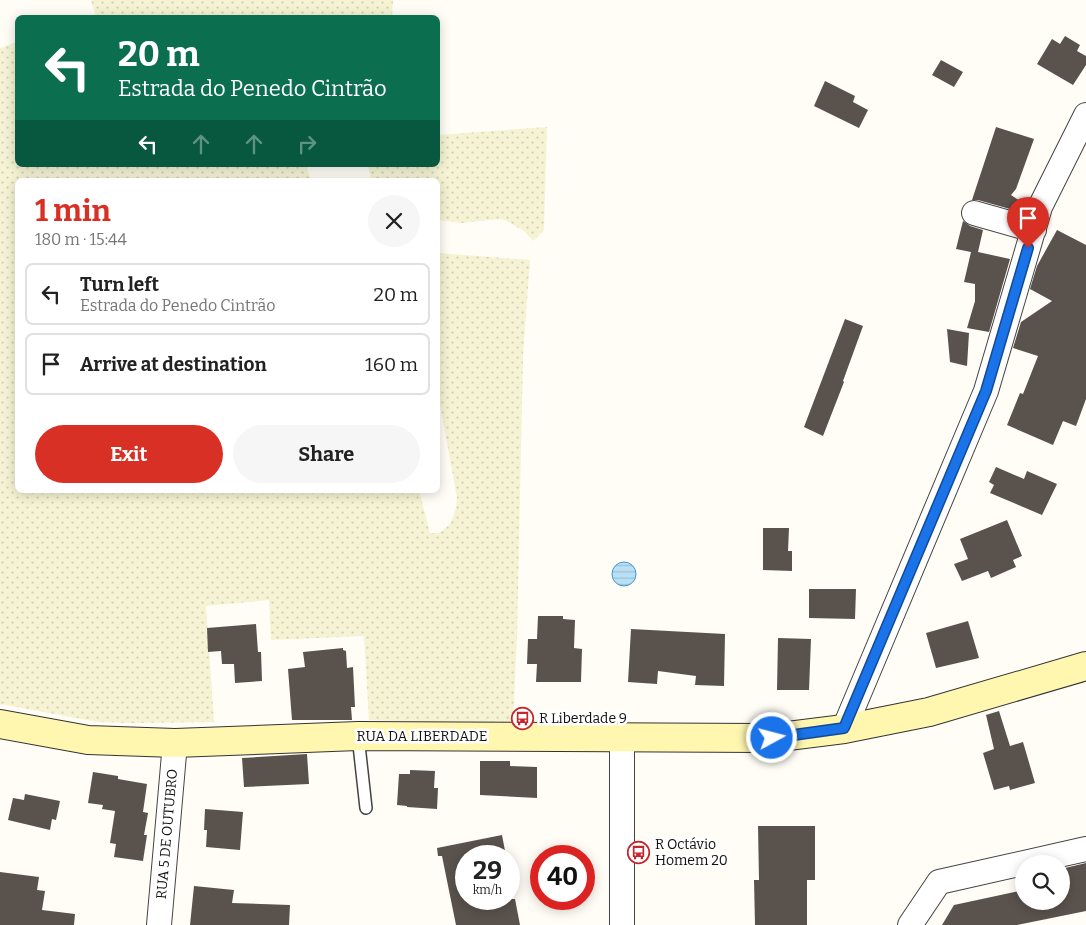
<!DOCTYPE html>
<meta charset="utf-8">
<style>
:root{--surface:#fff;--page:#f6f6f6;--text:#222;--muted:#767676;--line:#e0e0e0;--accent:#d93025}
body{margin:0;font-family:Bitter,serif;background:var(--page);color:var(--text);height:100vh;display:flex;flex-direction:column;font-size:19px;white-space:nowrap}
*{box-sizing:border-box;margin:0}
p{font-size:16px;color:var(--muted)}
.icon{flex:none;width:28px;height:28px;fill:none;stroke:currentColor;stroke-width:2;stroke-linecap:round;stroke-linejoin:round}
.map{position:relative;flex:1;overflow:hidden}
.details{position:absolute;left:15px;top:178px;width:425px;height:315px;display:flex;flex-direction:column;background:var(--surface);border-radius:8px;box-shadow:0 2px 12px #0003}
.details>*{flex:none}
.hud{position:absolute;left:15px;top:15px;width:425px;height:152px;border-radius:8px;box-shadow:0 2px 12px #0003;background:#0b6e4f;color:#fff;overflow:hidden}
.controls{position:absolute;left:1015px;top:855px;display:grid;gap:10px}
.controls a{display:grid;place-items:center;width:55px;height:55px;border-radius:50%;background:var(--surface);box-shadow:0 2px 12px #0003;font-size:25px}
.speed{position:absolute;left:455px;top:845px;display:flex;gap:10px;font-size:25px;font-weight:700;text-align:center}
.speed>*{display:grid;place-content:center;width:65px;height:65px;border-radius:50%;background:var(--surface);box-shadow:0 2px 12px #0003;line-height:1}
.speed small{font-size:12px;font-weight:400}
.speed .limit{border:8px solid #d22;background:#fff;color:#111}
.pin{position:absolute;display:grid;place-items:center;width:42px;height:42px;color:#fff;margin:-51px -21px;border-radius:50% 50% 50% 0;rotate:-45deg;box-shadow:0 0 5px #0007}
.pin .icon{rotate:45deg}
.me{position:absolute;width:55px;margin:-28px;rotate:83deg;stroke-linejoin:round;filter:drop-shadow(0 0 4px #0008)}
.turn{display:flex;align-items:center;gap:18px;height:105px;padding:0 20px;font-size:22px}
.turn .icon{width:65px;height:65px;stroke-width:2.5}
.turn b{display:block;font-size:35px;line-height:42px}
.lanes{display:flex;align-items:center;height:48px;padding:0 20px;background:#0003;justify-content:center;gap:25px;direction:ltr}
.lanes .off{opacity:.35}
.round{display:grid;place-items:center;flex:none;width:52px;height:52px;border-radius:26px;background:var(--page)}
.head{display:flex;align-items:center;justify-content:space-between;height:85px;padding:0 20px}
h1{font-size:30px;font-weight:700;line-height:38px;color:var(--accent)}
.cta{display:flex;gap:10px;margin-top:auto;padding:10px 20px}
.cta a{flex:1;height:58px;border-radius:30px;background:var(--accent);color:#fff;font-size:20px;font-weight:700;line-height:58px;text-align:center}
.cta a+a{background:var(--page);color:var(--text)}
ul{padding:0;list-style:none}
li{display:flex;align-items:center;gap:15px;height:62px;margin:0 10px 8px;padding:0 10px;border:2px solid var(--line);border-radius:8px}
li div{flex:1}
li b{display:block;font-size:19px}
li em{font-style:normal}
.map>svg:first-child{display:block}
.farmland{fill:url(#farmland-dots)}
.water{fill:url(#water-rules);stroke:#3f96cf}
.building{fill:#5a524d}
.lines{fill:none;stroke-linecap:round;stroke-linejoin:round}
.lane-casing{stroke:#444;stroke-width:14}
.street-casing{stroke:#444;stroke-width:26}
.secondary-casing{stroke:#333;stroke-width:30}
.lane{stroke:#fff;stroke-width:11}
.street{stroke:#fff;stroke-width:24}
.secondary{stroke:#fff6b0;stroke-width:28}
.route-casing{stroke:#114b97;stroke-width:12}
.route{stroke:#1a73e8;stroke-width:9}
.labels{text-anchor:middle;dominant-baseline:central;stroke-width:5;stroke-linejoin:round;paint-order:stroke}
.poi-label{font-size:14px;fill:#111;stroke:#fff;text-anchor:start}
.street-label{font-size:14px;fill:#111;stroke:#fff}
</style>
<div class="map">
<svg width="1086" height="925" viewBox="0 0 1086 925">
<defs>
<pattern id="farmland-dots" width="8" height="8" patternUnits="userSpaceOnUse" patternTransform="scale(1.25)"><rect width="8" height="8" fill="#f6f3d4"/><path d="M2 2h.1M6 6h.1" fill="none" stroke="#d2cfb5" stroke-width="1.8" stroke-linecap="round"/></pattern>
<pattern id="water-rules" width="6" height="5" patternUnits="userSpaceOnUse" patternTransform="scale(1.25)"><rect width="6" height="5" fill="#b9e0f7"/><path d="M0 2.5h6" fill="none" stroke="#9ebfd3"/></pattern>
</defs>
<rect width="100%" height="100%" fill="#fffdf5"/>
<path class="farmland" d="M 91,0 L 393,0 L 392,17 L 96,17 Z
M 17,42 L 18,165 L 306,165 L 311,180 L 18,180 L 18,490 L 419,490 L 430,533 L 439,533 L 449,525 L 453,517 L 456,508 L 457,498 L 438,394 L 438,253 L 530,260 L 523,355 L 517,636 L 513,725 L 369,720 L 364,636 L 271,640 L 269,600 L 206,606 L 214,722 L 134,723 L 98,722 L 0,704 L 0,48 Z
M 547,127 L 544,230 L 533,241 L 524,231 L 505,220 L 499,219 L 462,223 L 438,220 L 438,180 L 371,180 L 368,165 L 438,165 L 438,135 Z"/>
<path class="water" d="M612 574a12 12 0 1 1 24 0a12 12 0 1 1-24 0Z"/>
<path class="building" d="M 1065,36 L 1080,45 L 1077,51 L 1086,56 L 1086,65 L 1073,85 L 1037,64 L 1052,39 L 1060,44 Z
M 941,60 L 963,72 L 954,87 L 932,75 Z
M 825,81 L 855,96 L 853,102 L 868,110 L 859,128 L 814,106 Z
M 996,127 L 1034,139 L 1016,189 L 1011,195 L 1026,205 L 1024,213 L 978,200 L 972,200 Z
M 963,221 L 970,226 L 983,230 L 978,252 L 1010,259 L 989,332 L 967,328 L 975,301 L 975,284 L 964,282 L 971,252 L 956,249 Z
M 1057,230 L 1086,245 L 1086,399 L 1076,426 L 1063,421 L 1053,445 L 1007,425 L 1020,393 L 1023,394 L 1038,356 L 1013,348 L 1021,322 L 1052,301 L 1030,289 L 1037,266 Z
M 845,319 L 863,326 L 843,381 L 844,382 L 823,436 L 804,427 Z
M 947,329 L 969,333 L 967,366 L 950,362 Z
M 996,467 L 1024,479 L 1027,471 L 1057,484 L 1042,515 L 990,493 L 994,485 L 989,482 Z
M 1007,520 L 1022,556 L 1013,560 L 1016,567 L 991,578 L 988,571 L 962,581 L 954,564 L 968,559 L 960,539 Z
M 763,528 L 789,528 L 788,551 L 792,551 L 792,571 L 763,570 Z
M 809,589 L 856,589 L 855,619 L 809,618 Z
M 538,616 L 563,616 L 563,619 L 575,620 L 574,648 L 582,649 L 581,682 L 536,682 L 537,664 L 527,664 L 528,639 L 537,639 Z
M 968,621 L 979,658 L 936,668 L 926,633 Z
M 256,624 L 258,652 L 261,652 L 262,681 L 235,683 L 234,664 L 222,664 L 221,651 L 208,652 L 207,628 Z
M 631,629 L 725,634 L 724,686 L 695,685 L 696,676 L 658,671 L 657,684 L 628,682 Z
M 778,638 L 811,639 L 809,690 L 777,690 Z
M 343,648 L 343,650 L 346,651 L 347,668 L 353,667 L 355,707 L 351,707 L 352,720 L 292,720 L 288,669 L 305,667 L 303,652 Z
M 999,711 L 1010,746 L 1023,742 L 1035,783 L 1010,790 L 1009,786 L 994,790 L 983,753 L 994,749 L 986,715 Z
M 307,754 L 309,784 L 244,787 L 242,758 Z
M 480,761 L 510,761 L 510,766 L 537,767 L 537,798 L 480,795 Z
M 410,770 L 435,771 L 434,788 L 438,788 L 437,809 L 407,807 L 407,806 L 397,805 L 399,774 L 410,774 Z
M 93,772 L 118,776 L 118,779 L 147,784 L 143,812 L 148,813 L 144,835 L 147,835 L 143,861 L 114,857 L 116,844 L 110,843 L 115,811 L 102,809 L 103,805 L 88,803 Z
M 25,794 L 60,801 L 56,820 L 52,819 L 50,830 L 8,820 L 13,798 L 24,800 Z
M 205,809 L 243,812 L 240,850 L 206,847 L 207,830 L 204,830 Z
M 758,826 L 815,826 L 815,880 L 807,880 L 807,925 L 755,925 L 754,880 L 759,880 Z
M 502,835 L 506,856 L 466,856 L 466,899 L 515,899 L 520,925 L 456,925 L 442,856 L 438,856 L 437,848 Z
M 1086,863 L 1086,911 L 1017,925 L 942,925 L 954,905 L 1024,890 L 1024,901 L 1061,901 L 1061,869 Z
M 0,872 L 39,877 L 37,890 L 45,891 L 42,910 L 75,914 L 74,925 L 0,925 Z
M 194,886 L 234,890 L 232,903 L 290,905 L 289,925 L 190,925 Z"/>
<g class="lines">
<defs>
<path id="lane" d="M 358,736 L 366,808"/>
<path id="street" d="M 974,213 L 1034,230
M 844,729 L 986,391 L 1040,207 L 1086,115
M 622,736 L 622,925
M 159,925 L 175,743
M 910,925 L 939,882 L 1086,849"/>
<path id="secondary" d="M 0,724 L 88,740 L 175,743 L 358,736 L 772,738 L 844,729 L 929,712 L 1086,666"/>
</defs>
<use href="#lane" class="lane-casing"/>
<use href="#street" class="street-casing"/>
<use href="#secondary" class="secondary-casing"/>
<use href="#lane" class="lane"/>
<use href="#street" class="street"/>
<use href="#secondary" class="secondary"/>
</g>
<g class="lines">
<defs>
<path id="route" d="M 772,738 L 844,728 L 986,391 L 1028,248"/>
</defs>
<use href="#route" class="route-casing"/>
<use href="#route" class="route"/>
</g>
<defs>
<symbol id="bus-ring" viewBox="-11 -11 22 22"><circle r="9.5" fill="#fff" stroke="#c4262e" stroke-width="1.5"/><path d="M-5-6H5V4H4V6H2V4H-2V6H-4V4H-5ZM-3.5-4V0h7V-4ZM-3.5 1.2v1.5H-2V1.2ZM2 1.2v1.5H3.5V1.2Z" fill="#c4262e"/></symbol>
</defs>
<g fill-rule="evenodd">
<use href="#bus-ring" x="510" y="706" width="25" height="25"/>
<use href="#bus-ring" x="626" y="840" width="25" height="25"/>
</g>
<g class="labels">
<g class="poi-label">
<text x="539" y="718">R Liberdade 9</text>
<text x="655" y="844">R Octávio<tspan x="655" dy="16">Homem 20</tspan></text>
</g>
<g class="street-label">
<text x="422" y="736">RUA DA LIBERDADE</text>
<text transform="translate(167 834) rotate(-85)">RUA 5 DE OUTUBRO</text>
</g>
</g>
</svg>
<div class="controls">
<a><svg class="icon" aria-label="search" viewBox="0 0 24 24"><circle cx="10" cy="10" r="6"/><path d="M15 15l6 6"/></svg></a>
</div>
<div class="speed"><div>29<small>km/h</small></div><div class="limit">40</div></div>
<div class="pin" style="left:1028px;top:248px;background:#d93025"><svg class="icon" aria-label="arrive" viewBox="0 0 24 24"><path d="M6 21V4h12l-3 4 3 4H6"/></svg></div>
<svg class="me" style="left:772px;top:738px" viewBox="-20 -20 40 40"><circle r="17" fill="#1a73e8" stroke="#fff" stroke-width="3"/><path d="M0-11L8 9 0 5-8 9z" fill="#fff"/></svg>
<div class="hud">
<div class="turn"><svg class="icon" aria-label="left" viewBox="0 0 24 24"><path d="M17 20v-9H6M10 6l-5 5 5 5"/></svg><div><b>20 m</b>Estrada do Penedo Cintrão</div></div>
<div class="lanes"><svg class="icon" aria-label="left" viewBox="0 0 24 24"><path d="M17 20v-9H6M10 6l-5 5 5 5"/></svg><svg class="icon off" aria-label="ahead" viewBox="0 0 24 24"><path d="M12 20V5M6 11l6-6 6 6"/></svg><svg class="icon off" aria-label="ahead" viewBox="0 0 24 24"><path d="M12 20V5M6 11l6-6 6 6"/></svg><svg class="icon off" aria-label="right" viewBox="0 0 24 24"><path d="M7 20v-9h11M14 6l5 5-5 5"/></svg></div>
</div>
<section class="details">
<div class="head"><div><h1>1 min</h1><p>180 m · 15:44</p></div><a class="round"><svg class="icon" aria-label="close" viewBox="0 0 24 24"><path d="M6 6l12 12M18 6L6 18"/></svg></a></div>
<ul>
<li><svg class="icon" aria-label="left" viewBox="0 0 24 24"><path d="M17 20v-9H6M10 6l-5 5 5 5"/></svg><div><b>Turn left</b><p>Estrada do Penedo Cintrão</p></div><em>20 m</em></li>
<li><svg class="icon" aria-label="arrive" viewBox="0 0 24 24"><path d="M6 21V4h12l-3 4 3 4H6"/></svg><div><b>Arrive at destination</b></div><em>160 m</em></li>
</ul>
<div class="cta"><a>Exit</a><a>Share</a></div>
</section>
</div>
